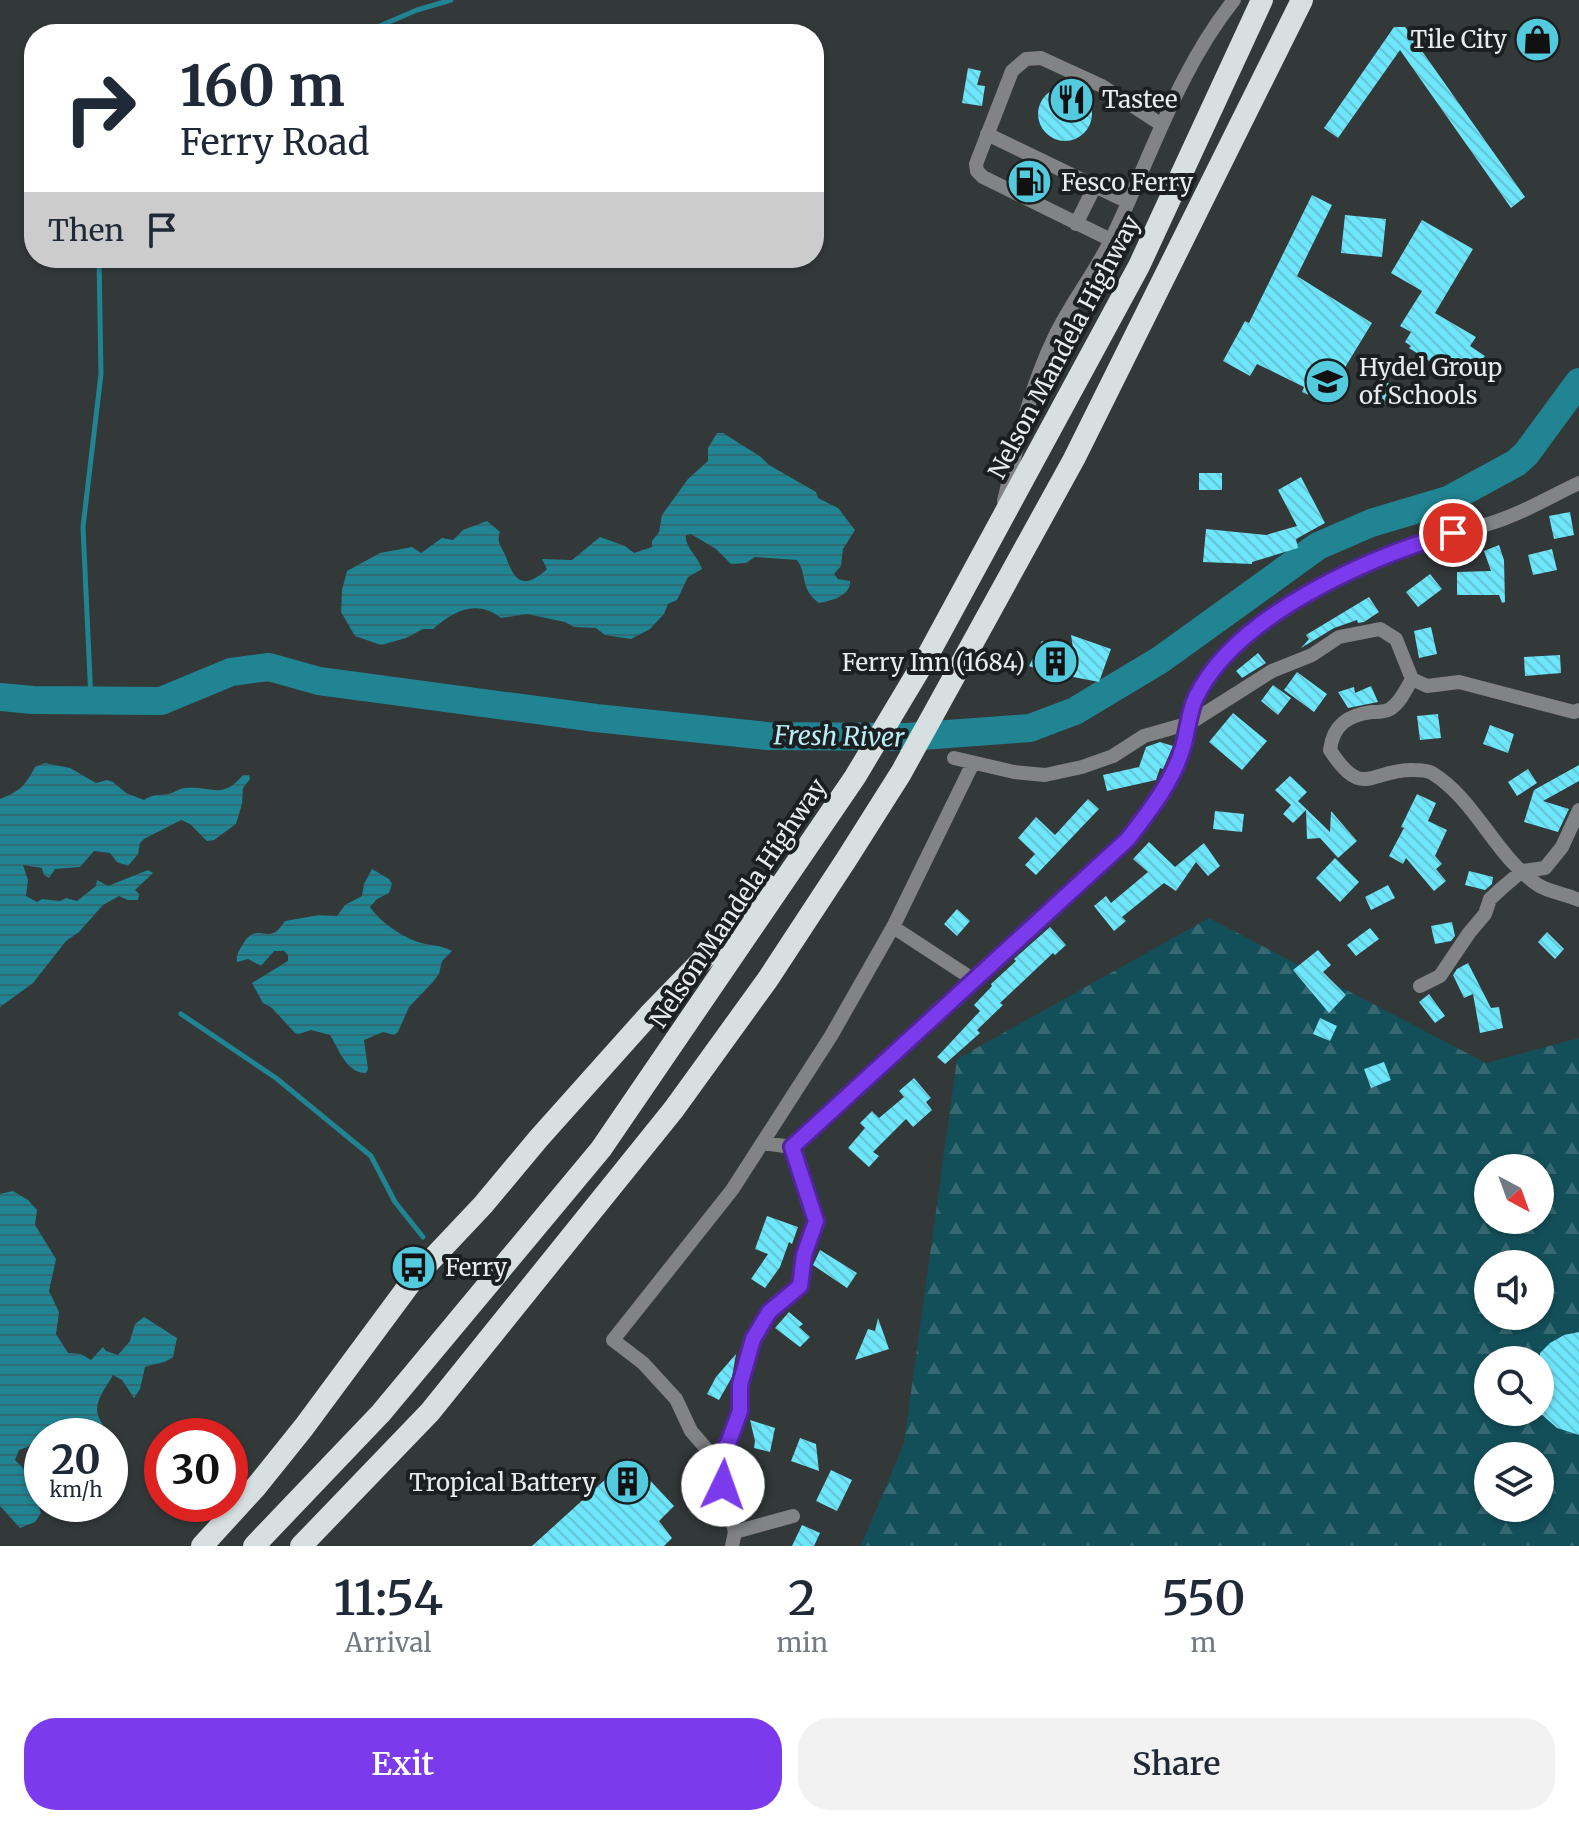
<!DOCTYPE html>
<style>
:root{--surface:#fff;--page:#f2f2f3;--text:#1f2937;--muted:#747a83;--accent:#7c3aed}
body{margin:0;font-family:Merriweather,serif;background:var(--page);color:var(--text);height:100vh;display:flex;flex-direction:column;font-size:30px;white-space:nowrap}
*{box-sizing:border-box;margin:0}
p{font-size:26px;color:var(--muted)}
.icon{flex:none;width:44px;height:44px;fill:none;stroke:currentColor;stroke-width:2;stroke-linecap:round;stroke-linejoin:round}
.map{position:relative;height:1546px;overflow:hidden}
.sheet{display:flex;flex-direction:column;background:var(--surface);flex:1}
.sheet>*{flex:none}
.guide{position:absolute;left:24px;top:24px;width:800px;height:244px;border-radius:32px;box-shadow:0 2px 6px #0004;background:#fff;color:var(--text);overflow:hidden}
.needle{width:52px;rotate:139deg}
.fabs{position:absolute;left:1474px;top:1154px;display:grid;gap:16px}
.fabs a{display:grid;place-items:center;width:80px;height:80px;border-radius:50%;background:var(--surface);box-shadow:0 2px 6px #0004;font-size:40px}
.speed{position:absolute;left:24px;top:1418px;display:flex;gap:16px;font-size:40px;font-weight:700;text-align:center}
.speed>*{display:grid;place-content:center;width:104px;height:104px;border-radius:50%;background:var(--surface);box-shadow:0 2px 6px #0004;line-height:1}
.speed small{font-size:20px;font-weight:400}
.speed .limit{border:12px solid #d22;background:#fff;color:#111}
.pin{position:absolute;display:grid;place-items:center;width:68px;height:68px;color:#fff;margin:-34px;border:4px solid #fff;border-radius:50%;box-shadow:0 2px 8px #0007}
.me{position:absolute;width:88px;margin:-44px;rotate:3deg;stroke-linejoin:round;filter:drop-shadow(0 0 6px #0008)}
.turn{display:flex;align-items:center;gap:28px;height:168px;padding:0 24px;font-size:36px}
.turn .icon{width:104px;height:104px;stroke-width:2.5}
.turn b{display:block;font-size:56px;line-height:68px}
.then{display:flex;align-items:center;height:76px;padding:0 24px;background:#0003;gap:16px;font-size:30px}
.eta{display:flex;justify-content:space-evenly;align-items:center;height:136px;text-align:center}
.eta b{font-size:48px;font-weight:600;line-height:56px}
.action{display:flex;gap:16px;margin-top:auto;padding:16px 24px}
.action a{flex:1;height:92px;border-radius:32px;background:var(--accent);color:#fff;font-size:32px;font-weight:600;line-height:92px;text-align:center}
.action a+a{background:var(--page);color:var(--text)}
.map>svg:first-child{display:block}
.forest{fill:url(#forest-firs);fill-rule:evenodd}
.water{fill:url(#water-rules)}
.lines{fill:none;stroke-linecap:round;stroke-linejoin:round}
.stream{stroke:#218493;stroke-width:5}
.river{stroke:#218493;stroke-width:28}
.building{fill:url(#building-back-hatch)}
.minor{stroke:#818384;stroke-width:14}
.trunk{stroke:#d8dfe0;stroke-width:22}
.route-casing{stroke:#51269a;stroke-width:20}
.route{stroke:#7c3aed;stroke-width:14}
.labels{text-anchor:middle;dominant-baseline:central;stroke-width:8;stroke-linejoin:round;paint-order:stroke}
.poi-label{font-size:24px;fill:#e9eced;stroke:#1c1f1f;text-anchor:start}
.street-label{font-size:24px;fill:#e9eced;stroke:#1c1f1f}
.water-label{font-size:26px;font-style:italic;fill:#b8eef8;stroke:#1c1f1f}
</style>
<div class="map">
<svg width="1579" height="1546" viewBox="0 0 1579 1546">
<defs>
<pattern id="forest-firs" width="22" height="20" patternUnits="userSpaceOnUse" patternTransform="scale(2)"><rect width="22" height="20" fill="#134f59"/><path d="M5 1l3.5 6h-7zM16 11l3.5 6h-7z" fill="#356871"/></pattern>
<pattern id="water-rules" width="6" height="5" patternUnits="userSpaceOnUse" patternTransform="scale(2)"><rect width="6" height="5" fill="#218493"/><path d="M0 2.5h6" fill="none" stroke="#306c75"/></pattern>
<pattern id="building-back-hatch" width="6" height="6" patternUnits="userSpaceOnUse" patternTransform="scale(2)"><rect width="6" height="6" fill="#6de5fa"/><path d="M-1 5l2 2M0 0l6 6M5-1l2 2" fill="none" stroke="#65c5d6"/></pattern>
</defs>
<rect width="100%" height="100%" fill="#333839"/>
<path class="forest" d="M 1209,918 L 1486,1063 L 1579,1038 L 1579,1546 L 861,1546 L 904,1443 L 957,1059 ZM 1488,1168 L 1540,1168 L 1540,1220 L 1488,1220 ZM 1488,1264 L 1540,1264 L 1540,1316 L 1488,1316 ZM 1488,1360 L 1540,1360 L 1540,1412 L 1488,1412 ZM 1488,1456 L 1540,1456 L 1540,1508 L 1488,1508 Z"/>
<path class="water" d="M 717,433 L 723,433 L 761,457 L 769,465 L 816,492 L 818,498 L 838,508 L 855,530 L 843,549 L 841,566 L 834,574 L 838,579 L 850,581 C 851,596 831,601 819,603 C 799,588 808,575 797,560 L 755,557 L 746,563 L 731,564 L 716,549 L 691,534 L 686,535 C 684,547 698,556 702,569 L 688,577 L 677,600 L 668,604 L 664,614 L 650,629 L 631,639 L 605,635 L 596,628 L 574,627 L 565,622 L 527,614 L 501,618 C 476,599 454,611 433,629 L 423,629 L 406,638 L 381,645 L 355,636 L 341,612 L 342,590 L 347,571 L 380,553 L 412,547 L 421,553 L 442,538 L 453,540 L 463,530 L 487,521 L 500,532 C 496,543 502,547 506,557 C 515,584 525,589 547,569 L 542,559 L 572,560 L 600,537 L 625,546 L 634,553 L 652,547 L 652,541 L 659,532 L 662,515 L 688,479 L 708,461 L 708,448 Z
M 45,763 L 70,768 L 96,783 L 107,780 L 113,782 L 126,793 L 144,800 C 156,793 156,796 168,794 C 174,793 179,788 186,788 C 213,786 222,800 243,775 L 249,775 L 250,779 L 243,788 L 242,804 L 236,824 L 214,840 L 207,841 L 190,824 L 181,820 L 144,839 L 140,843 L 138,854 L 128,866 L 117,862 L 110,853 L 94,851 L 80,867 L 55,869 L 49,878 L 44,875 L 42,868 L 23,865 L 28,880 L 26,896 L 37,902 L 42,899 L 60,901 L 66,898 L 77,901 L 96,886 L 97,880 L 108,886 L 148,870 L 153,873 L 135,890 L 139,894 L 138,900 L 128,900 L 119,896 L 103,905 L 79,932 L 66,941 L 33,983 L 0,1007 L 0,799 C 19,792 26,785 35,767 Z
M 372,869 L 389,879 L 392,884 L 389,893 L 377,899 L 370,907 C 379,921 400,935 415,941 C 428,946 439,944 452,951 L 442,961 L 439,974 L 432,983 L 409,1007 L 398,1032 L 394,1035 L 383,1032 L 364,1040 L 368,1069 L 366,1073 C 346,1073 339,1049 330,1035 L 311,1030 L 299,1034 L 295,1033 L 272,1008 L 263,1003 L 252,983 L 288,961 L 288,955 L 284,951 L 274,951 L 261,966 L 248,959 L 237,962 C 236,954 239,951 243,944 C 256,923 265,940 277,931 C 278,931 284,922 285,921 L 319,915 L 337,916 L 345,905 L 362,896 L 364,884 Z
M 13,1191 L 28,1200 L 37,1210 L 35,1225 L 56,1259 L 49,1291 L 59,1312 L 56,1334 L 68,1353 L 81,1354 L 91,1360 L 103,1347 L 106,1351 L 118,1355 L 130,1341 L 135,1324 L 144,1317 L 177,1338 L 173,1357 C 164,1364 155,1363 145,1367 L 140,1389 L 134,1398 L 122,1380 L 113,1375 C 106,1388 92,1403 99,1418 C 103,1426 106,1427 106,1436 L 42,1436 L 42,1445 L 35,1444 L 19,1450 L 15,1460 L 27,1472 L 41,1513 L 35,1522 L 20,1528 L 0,1506 L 0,1194 Z"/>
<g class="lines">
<path class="stream" d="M 361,34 L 417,10 L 451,0
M 91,700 L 83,527 L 101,374 L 99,258
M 181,1014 L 276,1078 L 371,1156 L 395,1202 L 423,1237"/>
<path class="river" d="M 0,697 L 33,700 L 161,701 L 231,672 L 269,667 L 319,681 L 596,718 L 767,736 L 907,737 L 1030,728 L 1075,711 L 1160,660 L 1318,546 L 1371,523 L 1448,500 L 1516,463 L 1526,454 L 1579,382"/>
</g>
<path class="building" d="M 1394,27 L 1405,27 L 1525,197 L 1511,208 L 1400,50 L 1338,138 L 1324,128 Z
M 968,68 L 981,71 L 977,85 L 985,86 L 982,106 L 962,103 Z
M1038 114a27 27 0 1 1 54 0a27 27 0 1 1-54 0Z
M 1312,195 L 1332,205 L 1297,276 L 1372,323 L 1341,374 L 1347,376 L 1340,394 L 1328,389 L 1322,401 L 1302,392 L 1304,387 L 1257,364 L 1250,376 L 1223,361 L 1245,321 L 1249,323 Z
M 1345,215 L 1386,219 L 1382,257 L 1341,253 Z
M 1422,220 L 1473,249 L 1435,313 L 1476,337 L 1470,346 L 1485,356 L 1473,374 L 1459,364 L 1454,371 L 1436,360 L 1434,364 L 1409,348 L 1411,346 L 1405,342 L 1411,332 L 1400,326 L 1422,291 L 1391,273 Z
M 1385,382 L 1399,388 L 1390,407 L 1375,401 Z
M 1199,473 L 1222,473 L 1222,490 L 1199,490 Z
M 1301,477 L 1325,523 L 1296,539 L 1298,548 L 1252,562 L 1252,564 L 1203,562 L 1206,529 L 1266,535 L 1297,526 L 1278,490 Z
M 1570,512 L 1574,535 L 1554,539 L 1549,516 Z
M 1499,545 L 1504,560 L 1505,602 L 1502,603 L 1499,595 L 1457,595 L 1457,572 L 1491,571 L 1484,551 Z
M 1552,549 L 1557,570 L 1533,575 L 1528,555 Z
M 1430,574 L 1442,589 L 1418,607 L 1406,592 Z
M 1369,597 L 1379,612 L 1364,622 L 1358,623 L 1357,620 L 1334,628 L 1301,648 L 1309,639 L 1306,635 Z
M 1431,627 L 1437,654 L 1419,658 L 1414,631 Z
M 1071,635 L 1111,649 L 1099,682 L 1068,676 L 1067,679 L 1029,666 L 1042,641 L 1074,655 Z
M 1258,653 L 1266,663 L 1242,678 L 1236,671 Z
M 1560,655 L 1561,673 L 1525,676 L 1524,657 Z
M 1297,672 L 1327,694 L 1314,712 L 1284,690 Z
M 1273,685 L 1291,698 L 1278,715 L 1261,701 Z
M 1371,686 L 1378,702 L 1348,708 L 1338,692 L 1354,687 L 1355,693 Z
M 1233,713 L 1267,741 L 1242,770 L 1209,742 Z
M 1438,714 L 1441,738 L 1420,740 L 1417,716 Z
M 1490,725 L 1514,734 L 1508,753 L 1483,744 Z
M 1160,742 L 1173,746 L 1163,769 L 1160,768 L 1156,780 L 1107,791 L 1103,775 L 1139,767 L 1146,747 Z
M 1579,765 L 1579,781 L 1543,801 L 1569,809 L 1558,832 L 1524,822 L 1534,790 Z
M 1528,769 L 1537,783 L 1517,796 L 1508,782 Z
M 1290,776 L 1307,792 L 1298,801 L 1330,832 L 1331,811 L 1357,841 L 1338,858 L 1320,838 L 1307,839 L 1306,810 L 1293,823 L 1283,814 L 1291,805 L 1275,790 Z
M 1417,794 L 1436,803 L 1428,821 L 1447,830 L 1435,856 L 1442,864 L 1436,869 L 1446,881 L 1434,891 L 1406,858 L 1403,864 L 1389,856 L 1404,828 L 1401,827 Z
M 1088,799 L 1099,809 L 1036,875 L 1025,865 L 1035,854 L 1018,838 L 1036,817 L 1055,835 Z
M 1215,811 L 1244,814 L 1242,832 L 1213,829 Z
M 1149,842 L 1175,867 L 1204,843 L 1220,866 L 1208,876 L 1196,862 L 1176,891 L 1164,883 L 1122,917 L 1126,921 L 1114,931 L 1094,906 L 1106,896 L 1111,903 L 1148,872 L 1133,859 Z
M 1335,858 L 1359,882 L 1340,902 L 1316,878 Z
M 1469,871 L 1493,877 L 1492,884 L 1485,890 L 1465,885 Z
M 1388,885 L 1395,898 L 1371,910 L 1365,897 Z
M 957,909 L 970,921 L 957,936 L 944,924 Z
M 1452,922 L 1455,936 L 1451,941 L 1435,944 L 1431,926 Z
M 1050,927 L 1066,945 L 1055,955 L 1053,953 L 1000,1003 L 1003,1005 L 977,1030 L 980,1033 L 945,1064 L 937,1057 L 980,1011 L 974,1005 L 992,986 L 991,984 L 1016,961 L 1014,959 Z
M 1370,928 L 1379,939 L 1356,956 L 1347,945 Z
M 1547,932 L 1564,949 L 1555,959 L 1538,942 Z
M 1318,950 L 1331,965 L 1323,972 L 1346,995 L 1329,1013 L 1293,970 Z
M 1468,963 L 1491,1008 L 1499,1007 L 1503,1028 L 1480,1033 L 1473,994 L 1464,998 L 1453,975 L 1457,969 Z
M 1429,994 L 1445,1016 L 1435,1023 L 1419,1002 Z
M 1320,1018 L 1337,1026 L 1330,1041 L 1313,1034 Z
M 1384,1062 L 1391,1080 L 1371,1088 L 1364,1069 Z
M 914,1078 L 931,1098 L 926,1102 L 932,1110 L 913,1127 L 906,1119 L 873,1152 L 879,1156 L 869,1167 L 848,1148 L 865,1128 L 860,1123 L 872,1111 L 879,1118 L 904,1097 L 899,1091 Z
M 767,1216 L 798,1227 L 792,1244 L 789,1242 L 780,1267 L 765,1288 L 751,1279 L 768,1254 L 755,1249 Z
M 820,1250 L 857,1273 L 847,1288 L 813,1265 Z
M 789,1312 L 803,1324 L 799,1327 L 810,1337 L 800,1347 L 775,1328 Z
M 878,1318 L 889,1349 L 855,1360 L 868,1329 L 875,1331 Z
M 1579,1332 L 1579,1435 L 1557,1428 L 1540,1413 L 1540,1353 L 1550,1343 L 1564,1335 Z
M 736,1354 L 732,1377 L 719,1400 L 707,1394 L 716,1377 Z
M 750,1420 L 775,1428 L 770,1452 L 754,1448 L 755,1441 Z
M 800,1438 L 816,1444 L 819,1471 L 791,1461 Z
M 629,1458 L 674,1506 L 659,1521 L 672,1538 L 664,1546 L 532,1546 Z
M 831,1470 L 852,1480 L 837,1511 L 816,1501 Z
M 802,1525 L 820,1533 L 814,1546 L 792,1546 Z"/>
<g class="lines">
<path class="minor" d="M 987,134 L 1128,202
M 1076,224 L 1095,186
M 1111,240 L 983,177 L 977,171 L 976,164 L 1012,71 L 1026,59 L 1041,58 L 1102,86 L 1162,125
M 1004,501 C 1017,446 1029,390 1054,338 C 1070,304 1095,273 1112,238 C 1150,159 1178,70 1234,0
M 1412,679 L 1427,686 L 1459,682 L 1574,712 L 1579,710
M 954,758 L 1014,772 L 1045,775 L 1082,767 L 1113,756 L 1144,736 L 1190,723 L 1272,671 L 1312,655 L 1339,637 L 1380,629 L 1396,639 L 1412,679 C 1406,689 1401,702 1390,709 C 1385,712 1379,712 1372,712 C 1348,715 1333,725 1330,750 C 1363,801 1370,769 1414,770 C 1420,770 1426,770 1432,773 C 1476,800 1495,856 1538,885 C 1549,892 1566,894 1579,900
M 893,927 L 974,980
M 1420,986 L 1440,976 L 1469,933 L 1485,914 L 1490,899 L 1502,888 L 1522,871 L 1545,868 L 1562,847 L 1579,810
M 763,1143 L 792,1147 L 1128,839 C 1149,811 1171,784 1182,751 C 1190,726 1191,698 1208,677 C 1261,610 1346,568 1426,541 C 1453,532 1482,528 1508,517 C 1532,508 1555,494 1579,483
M 717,1461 L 729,1441 L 740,1411 L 740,1385 L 753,1339 L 769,1312 L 800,1286 L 804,1255 L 816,1221 L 792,1147
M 735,1532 L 793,1516
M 732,1546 L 735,1532 L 717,1461 L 691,1431 L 676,1399 L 643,1363 L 613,1340 L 732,1190 L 831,1036 L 893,927 L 973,763"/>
<path class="trunk" d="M 202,1546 L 255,1488 L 304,1427 L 415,1277 L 483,1205 L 539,1138 L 649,1015 L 719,943 L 767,885
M 254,1546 L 381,1413 L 601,1149 L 855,777 L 928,655 L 1139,266 L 1262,0
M 301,1546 L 430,1412 L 674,1109 L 768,979 L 846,860 L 901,773 L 1074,459 L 1302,0"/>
</g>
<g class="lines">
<defs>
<path id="route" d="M 723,1485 L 717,1461 L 729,1441 L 740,1411 L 740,1385 L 753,1339 L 769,1312 L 800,1286 L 804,1255 L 816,1221 L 792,1147 L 1128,839 C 1149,811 1172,783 1182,750 C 1188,733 1188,713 1196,697 C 1236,615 1369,557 1453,533"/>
</defs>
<use href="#route" class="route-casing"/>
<use href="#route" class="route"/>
</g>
<defs>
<symbol id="shop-disc" viewBox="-11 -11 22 22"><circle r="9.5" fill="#54cade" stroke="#1c1f1f"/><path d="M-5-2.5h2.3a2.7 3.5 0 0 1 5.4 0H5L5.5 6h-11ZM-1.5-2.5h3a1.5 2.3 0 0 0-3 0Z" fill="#111"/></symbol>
<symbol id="restaurant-disc" viewBox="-11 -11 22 22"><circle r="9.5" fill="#54cade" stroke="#1c1f1f"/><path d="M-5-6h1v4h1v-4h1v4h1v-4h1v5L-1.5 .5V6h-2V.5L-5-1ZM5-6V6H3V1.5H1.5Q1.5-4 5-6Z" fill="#111"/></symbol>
<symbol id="fuel-disc" viewBox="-11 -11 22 22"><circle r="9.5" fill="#54cade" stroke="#1c1f1f"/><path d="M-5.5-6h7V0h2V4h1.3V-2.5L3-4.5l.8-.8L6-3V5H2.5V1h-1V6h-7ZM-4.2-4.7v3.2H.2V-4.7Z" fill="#111"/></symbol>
<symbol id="school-disc" viewBox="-11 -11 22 22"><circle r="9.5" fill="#54cade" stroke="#1c1f1f"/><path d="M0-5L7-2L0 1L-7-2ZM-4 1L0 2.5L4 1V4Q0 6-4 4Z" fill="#111"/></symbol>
<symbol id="building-disc" viewBox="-11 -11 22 22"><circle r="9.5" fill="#54cade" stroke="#1c1f1f"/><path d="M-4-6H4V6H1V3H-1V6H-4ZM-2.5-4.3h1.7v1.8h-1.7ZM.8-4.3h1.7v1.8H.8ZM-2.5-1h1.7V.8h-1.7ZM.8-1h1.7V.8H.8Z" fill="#111"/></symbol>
<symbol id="bus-disc" viewBox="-11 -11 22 22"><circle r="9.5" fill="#54cade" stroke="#1c1f1f"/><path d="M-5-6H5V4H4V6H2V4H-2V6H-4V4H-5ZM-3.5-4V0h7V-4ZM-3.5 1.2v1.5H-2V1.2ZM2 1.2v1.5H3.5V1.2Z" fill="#111"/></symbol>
</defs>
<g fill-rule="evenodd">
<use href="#shop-disc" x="1512" y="14" width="51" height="51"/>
<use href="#restaurant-disc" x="1046" y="74" width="51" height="51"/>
<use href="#fuel-disc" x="1004" y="156" width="51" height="51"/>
<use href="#school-disc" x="1302" y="356" width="51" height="51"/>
<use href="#building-disc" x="1030" y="636" width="51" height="51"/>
<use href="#bus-disc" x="388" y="1242" width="51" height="51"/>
<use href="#building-disc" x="602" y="1456" width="51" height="51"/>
</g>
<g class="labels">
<g class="poi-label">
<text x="1507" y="39" text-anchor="end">Tile City</text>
<text x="1102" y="99">Tastee</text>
<text x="1061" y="182">Fesco Ferry</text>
<text x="1359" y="367">Hydel Group<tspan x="1359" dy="28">of Schools</tspan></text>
<text x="1025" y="662" text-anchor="end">Ferry Inn (1684)</text>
<text x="445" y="1267">Ferry</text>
<text x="596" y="1482" text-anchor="end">Tropical Battery</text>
</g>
<g class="street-label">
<text transform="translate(1064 347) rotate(-62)">Nelson Mandela Highway</text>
<text transform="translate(738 903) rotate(-56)">Nelson Mandela Highway</text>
</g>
<g class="water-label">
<text transform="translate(839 736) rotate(1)">Fresh River</text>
</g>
</g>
</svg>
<div class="fabs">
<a><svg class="needle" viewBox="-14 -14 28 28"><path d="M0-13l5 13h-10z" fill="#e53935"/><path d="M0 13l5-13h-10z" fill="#747a83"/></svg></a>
<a><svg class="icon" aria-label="sound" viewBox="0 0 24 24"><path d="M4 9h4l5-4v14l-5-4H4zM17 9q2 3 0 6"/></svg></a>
<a><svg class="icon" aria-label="search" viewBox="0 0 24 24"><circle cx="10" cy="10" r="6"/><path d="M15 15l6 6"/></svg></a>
<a><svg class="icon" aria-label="layers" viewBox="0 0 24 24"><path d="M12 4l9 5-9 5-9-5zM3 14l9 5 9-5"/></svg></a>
</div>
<div class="speed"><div>20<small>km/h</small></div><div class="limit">30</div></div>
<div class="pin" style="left:1453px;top:533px;background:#d93025"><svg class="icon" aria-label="arrive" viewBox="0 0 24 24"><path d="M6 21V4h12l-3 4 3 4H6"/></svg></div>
<svg class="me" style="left:723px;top:1485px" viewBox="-20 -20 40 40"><circle r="19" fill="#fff"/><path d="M0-13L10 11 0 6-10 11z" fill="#7c3aed"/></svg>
<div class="guide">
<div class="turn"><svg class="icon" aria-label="right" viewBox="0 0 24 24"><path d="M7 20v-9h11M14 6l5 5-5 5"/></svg><div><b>160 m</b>Ferry Road</div></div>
<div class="then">Then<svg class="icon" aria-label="arrive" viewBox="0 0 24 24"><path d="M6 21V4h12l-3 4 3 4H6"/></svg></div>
</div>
</div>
<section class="sheet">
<div class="eta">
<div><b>11:54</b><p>Arrival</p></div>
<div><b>2</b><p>min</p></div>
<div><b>550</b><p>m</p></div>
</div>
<div class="action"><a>Exit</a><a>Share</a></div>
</section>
